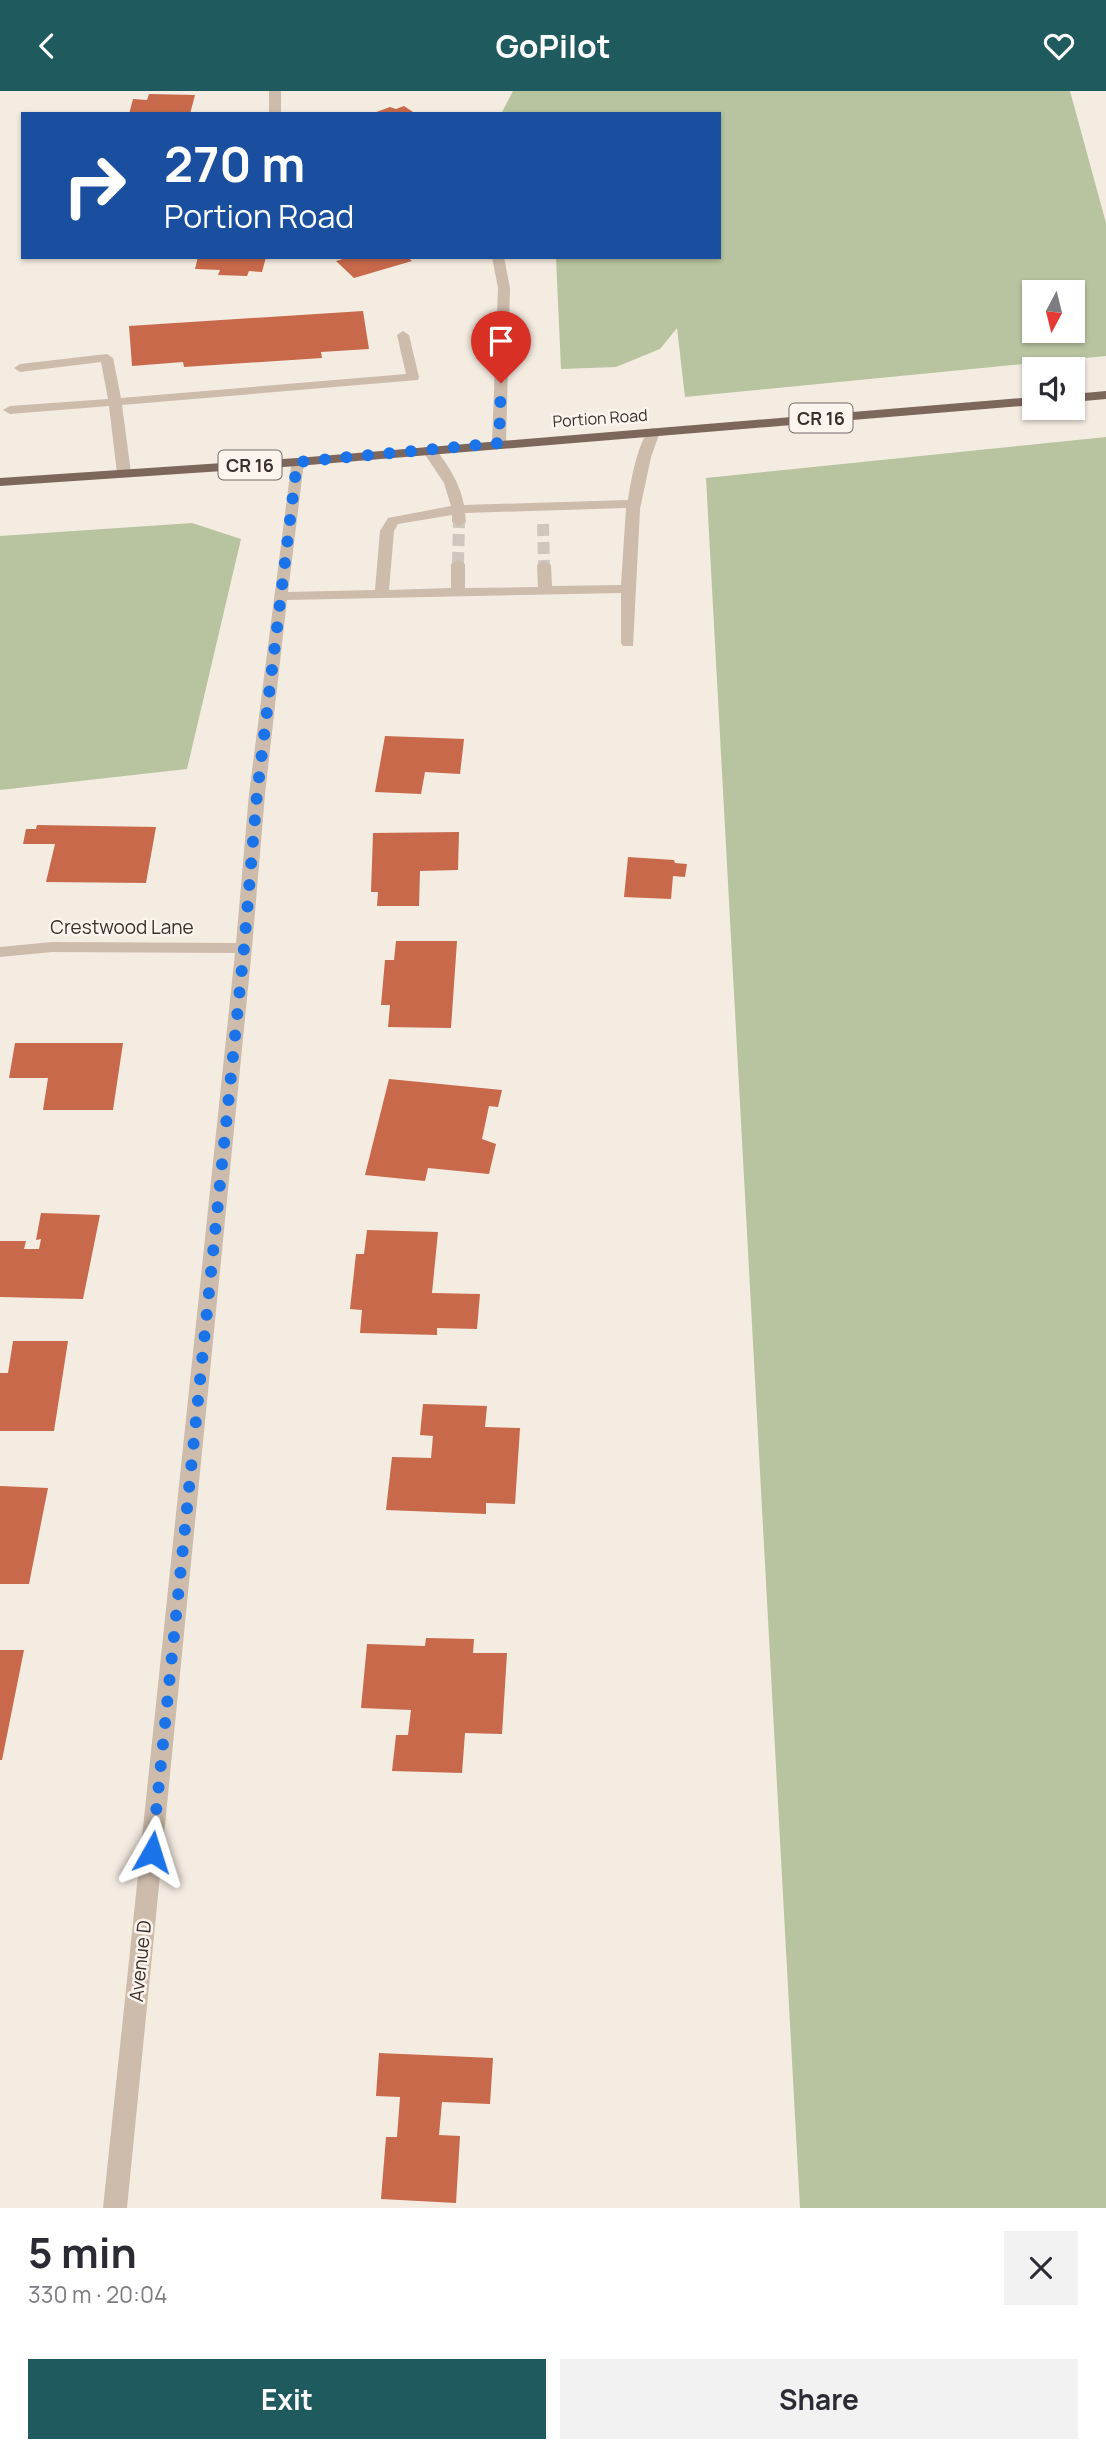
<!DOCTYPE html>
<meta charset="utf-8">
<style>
:root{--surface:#fff;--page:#f2f2f3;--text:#2b2b33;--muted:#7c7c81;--accent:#1f5a5e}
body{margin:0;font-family:Manrope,sans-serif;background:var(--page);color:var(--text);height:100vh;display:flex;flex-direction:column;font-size:26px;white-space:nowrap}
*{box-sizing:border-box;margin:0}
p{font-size:23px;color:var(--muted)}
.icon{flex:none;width:38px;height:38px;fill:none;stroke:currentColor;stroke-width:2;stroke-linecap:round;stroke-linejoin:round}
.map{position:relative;height:2117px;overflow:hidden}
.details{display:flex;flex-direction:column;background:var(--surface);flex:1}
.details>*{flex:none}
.banner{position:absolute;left:21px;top:21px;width:700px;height:147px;border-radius:0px;box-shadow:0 2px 5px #0004;background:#1a4fa0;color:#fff;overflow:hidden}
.needle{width:46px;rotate:187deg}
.buttons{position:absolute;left:1022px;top:189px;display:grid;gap:14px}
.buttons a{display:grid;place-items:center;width:63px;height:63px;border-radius:0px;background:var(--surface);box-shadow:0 2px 5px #0004;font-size:35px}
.pin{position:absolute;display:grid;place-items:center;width:60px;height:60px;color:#fff;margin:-72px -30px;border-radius:50% 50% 50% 0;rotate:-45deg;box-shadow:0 0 7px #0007}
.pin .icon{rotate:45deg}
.me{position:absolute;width:77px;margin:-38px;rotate:6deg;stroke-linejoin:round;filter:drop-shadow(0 0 5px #0008)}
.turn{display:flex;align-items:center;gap:24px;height:147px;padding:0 28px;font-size:32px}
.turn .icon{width:91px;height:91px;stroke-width:2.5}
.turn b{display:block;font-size:49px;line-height:60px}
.round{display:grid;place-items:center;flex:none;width:74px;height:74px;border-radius:0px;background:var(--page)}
.headline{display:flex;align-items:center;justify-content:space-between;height:119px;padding:0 28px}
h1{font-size:42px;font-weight:700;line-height:52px}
.button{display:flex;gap:14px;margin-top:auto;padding:14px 28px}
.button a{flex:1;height:80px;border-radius:0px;background:var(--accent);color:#fff;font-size:28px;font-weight:700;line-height:80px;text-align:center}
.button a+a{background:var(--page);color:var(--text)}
header{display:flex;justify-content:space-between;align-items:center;height:91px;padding:0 28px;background:var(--accent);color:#fff;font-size:32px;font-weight:700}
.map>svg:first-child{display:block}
.green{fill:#b8c4a0;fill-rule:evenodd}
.building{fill:#c8694b}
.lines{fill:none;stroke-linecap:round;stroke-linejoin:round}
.minor-tunnel{stroke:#cfc6bd;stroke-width:12;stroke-dasharray:12 6;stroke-linecap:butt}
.minor{fill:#cdbbac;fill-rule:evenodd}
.major{fill:#7d675c;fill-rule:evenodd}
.route{stroke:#1a73e8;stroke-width:12;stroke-dasharray:0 21.6}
.labels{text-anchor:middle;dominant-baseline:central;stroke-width:5;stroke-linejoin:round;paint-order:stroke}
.far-street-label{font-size:16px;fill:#3b302b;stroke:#fbf5ee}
.shield{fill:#fbf5ee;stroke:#756b66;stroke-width:2}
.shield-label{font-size:18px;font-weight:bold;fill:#3b302b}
.street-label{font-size:19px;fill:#3b302b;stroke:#fbf5ee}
</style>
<header><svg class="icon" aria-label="back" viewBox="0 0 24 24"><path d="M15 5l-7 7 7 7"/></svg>GoPilot<svg class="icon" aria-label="heart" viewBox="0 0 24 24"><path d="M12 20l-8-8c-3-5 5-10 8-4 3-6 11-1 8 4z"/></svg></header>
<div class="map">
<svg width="1106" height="2117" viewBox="0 0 1106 2117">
<rect width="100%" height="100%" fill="#f4ebe1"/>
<path class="green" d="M 513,0 L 1070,0 L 1106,132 L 1106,265 L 685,306 L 677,237 L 660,258 L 616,276 L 561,278 L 556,166 L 719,166 L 719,23 L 501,23 ZM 1073,201 L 1073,240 L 1034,240 L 1034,201 Z
M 1106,346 L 1106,2117 L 800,2117 L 706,387 Z
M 192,432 L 241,448 L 187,678 L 0,699 L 0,445 Z"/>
<path class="building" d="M 149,3 L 195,4 L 190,23 L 129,23 L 133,8 L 147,9 Z
M 404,15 L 416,23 L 371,23 L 390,16 L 396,18 Z
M 198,166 L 266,166 L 262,181 L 249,180 L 247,185 L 218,184 L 220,179 L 195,178 Z
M 350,166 L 407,166 L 412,170 L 354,187 L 336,170 Z
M 363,220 L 369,258 L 321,261 L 322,267 L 184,276 L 183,271 L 132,275 L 129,235 Z
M 385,645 L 464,648 L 460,683 L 425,681 L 421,703 L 375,701 Z
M 37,734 L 156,736 L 146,792 L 46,791 L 55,753 L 23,753 L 26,738 L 36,738 Z
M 459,741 L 458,779 L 420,780 L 419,815 L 377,815 L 378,801 L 371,801 L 373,742 Z
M 628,766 L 674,769 L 675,772 L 687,773 L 685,786 L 673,785 L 671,808 L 624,806 Z
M 396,850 L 457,850 L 451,937 L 388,936 L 390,914 L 381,914 L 385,869 L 394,869 Z
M 15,952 L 123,952 L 113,1019 L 43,1019 L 48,987 L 9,987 Z
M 389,988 L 502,999 L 498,1016 L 489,1015 L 482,1048 L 496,1053 L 489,1083 L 428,1077 L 425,1090 L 365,1084 Z
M 41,1122 L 100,1124 L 83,1208 L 0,1206 L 0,1150 L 26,1150 L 24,1158 L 39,1158 L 41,1148 L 36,1149 Z
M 367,1139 L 438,1141 L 432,1202 L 480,1203 L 477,1238 L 437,1237 L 437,1244 L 360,1242 L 362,1219 L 350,1218 L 356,1163 L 364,1163 Z
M 13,1250 L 68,1250 L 54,1340 L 0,1340 L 0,1282 L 8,1282 Z
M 423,1313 L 487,1315 L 485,1336 L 520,1337 L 515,1413 L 486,1412 L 486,1423 L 386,1419 L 392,1366 L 431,1367 L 433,1345 L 420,1344 Z
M 0,1395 L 48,1397 L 29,1493 L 0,1493 Z
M 426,1547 L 474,1548 L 473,1562 L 507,1562 L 502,1643 L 465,1642 L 462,1682 L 392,1680 L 396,1644 L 408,1644 L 411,1619 L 361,1617 L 367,1553 L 425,1555 Z
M 0,1559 L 24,1559 L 2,1669 L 0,1669 Z
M 379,1962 L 493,1967 L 490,2013 L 442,2011 L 439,2044 L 460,2045 L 456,2112 L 381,2108 L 386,2046 L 397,2046 L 400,2006 L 376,2005 Z"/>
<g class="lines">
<path class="minor-tunnel" d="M 543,433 L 544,474
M 458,473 L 459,431"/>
<path class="minor" d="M 269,0 L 281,0 L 281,23 L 269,23 Z
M 492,166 L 504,166 L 510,197 L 506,352 L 499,356 L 492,352 L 498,197 Z
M 403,240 L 409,244 L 419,286 L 418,289 L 122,314 L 131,382 L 124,386 L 117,382 L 109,315 L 10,323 L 3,319 L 10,315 L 108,308 L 101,271 L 20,281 L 14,277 L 20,273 L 107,263 L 113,267 L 121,307 L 406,283 L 397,244 Z
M 653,337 L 660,341 L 651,366 L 640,418 L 633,555 L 623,555 L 621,552 L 621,502 L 287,509 L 265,703 L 252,857 L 127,2117 L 103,2117 L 235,862 L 52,861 L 0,866 L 0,856 L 52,851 L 236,852 L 249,703 L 292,368 L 297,367 L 304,371 L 288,501 L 375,499 L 380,440 L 388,427 L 451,415 L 444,392 L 422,359 L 424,356 L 434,356 C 448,374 460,392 464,414 L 628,409 C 630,394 639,342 653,337 ZM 626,417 L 621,494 L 552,495 L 551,474 L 544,470 L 537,474 L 538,496 L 465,497 L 465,473 L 458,469 L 451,473 L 451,497 L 389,499 L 394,440 L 398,433 L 452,424 L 452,431 L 459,435 L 466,431 L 465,422 Z"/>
<path class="major" d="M 1106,300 L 1106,308 L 1073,311 L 1073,303 Z
M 1034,306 L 1034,314 L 297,375 L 0,395 L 0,387 L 297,367 Z"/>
</g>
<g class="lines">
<path class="route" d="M 152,1761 L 244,857 L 257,703 L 297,371 L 499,352 L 501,292"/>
</g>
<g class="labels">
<g class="far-street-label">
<text transform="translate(600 327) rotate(-4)">Portion Road</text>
</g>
<g class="shield">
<rect x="789.5" y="312.5" width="63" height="29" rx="5"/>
<rect x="218.5" y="359.5" width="63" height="29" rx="5"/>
</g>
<g class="shield-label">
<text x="821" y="327">CR 16</text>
<text x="250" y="374">CR 16</text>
</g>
<g class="street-label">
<text x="122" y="836">Crestwood Lane</text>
<text transform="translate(140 1870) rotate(-84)">Avenue D</text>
</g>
</g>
</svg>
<div class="buttons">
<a><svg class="needle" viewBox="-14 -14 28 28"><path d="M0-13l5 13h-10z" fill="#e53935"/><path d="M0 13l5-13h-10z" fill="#7c7c81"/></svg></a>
<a><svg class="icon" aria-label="sound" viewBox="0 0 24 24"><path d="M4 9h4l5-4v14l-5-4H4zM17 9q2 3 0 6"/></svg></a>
</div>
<div class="pin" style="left:501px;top:292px;background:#d93025"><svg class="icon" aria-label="arrive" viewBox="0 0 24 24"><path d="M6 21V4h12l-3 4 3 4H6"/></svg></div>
<svg class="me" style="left:152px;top:1761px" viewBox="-20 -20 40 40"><path d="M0-17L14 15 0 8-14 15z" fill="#1a73e8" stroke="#fff" stroke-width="4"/></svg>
<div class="banner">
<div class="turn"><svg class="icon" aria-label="right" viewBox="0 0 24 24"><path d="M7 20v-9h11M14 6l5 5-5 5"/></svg><div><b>270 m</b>Portion Road</div></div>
</div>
</div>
<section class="details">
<div class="headline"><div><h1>5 min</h1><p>330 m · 20:04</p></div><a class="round"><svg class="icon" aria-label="close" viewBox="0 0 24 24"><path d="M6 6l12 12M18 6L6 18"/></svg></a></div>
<div class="button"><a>Exit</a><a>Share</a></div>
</section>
